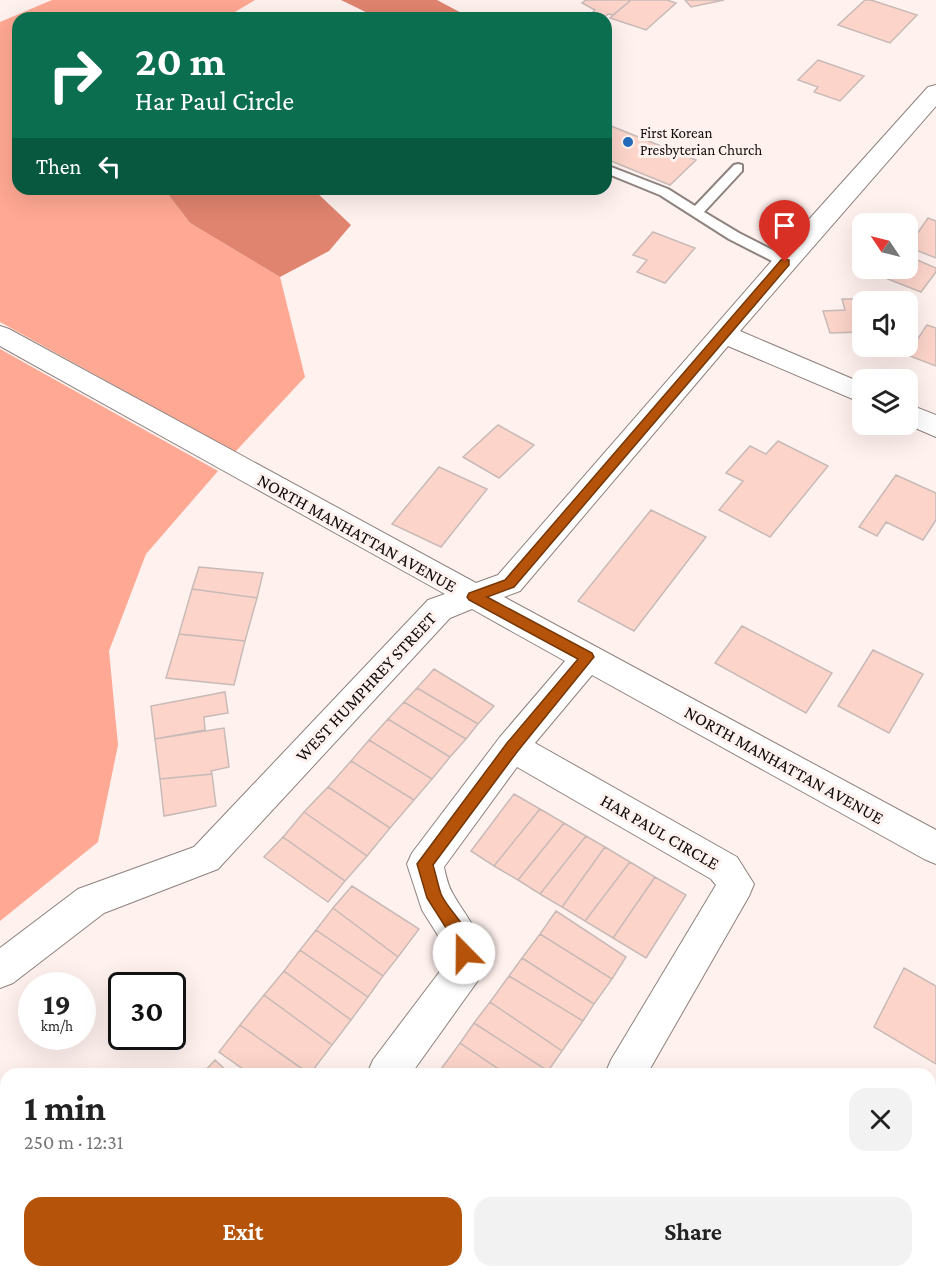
<!DOCTYPE html>
<meta charset="utf-8">
<style>
:root{--surface:#fff;--page:#f2f2f2;--text:#222;--muted:#767676;--accent:#b45309}
body{margin:0;font-family:"Crimson Pro",serif;background:var(--page);color:var(--text);height:100vh;display:flex;flex-direction:column;font-size:22px;white-space:nowrap}
*{box-sizing:border-box;margin:0}
p{font-size:20px;color:var(--muted)}
.icon{flex:none;width:33px;height:33px;fill:none;stroke:currentColor;stroke-width:2;stroke-linecap:round;stroke-linejoin:round}
.map{position:relative;flex:1;overflow:hidden}
.drawer{position:absolute;left:0px;top:1068px;width:936px;height:210px;display:flex;flex-direction:column;background:var(--surface);border-radius:18px 18px 0 0;box-shadow:0 6px 24px #0002}
.drawer>*{flex:none}
.top-card{position:absolute;left:12px;top:12px;width:600px;height:183px;border-radius:18px;box-shadow:0 6px 24px #0002;background:#0b6e4f;color:#fff;overflow:hidden}
.needle{width:39px;rotate:305deg}
.tools{position:absolute;left:852px;top:213px;display:grid;gap:12px}
.tools a{display:grid;place-items:center;width:66px;height:66px;border-radius:12px;background:var(--surface);box-shadow:0 6px 24px #0002;font-size:30px}
.speed{position:absolute;left:18px;top:972px;display:flex;gap:12px;font-size:30px;font-weight:700;text-align:center}
.speed>*{display:grid;place-content:center;width:78px;height:78px;border-radius:50%;background:var(--surface);box-shadow:0 6px 24px #0002;line-height:1}
.speed small{font-size:15px;font-weight:400}
.speed .limit{border:3px solid #111;border-radius:9px;background:#fff;color:#111}
.pin{position:absolute;display:grid;place-items:center;width:51px;height:51px;color:#fff;margin:-62px -26px;border-radius:50% 50% 50% 0;rotate:-45deg;box-shadow:0 0 6px #0007}
.pin .icon{rotate:45deg}
.me{position:absolute;width:66px;margin:-33px;rotate:338deg;stroke-linejoin:round;filter:drop-shadow(0 0 4px #0008)}
.turn{display:flex;align-items:center;gap:21px;height:126px;padding:0 24px;font-size:27px}
.turn .icon{width:78px;height:78px;stroke-width:2.5}
.turn b{display:block;font-size:42px;line-height:51px}
.then{display:flex;align-items:center;height:57px;padding:0 24px;background:#0003;gap:12px;font-size:22px}
.round{display:grid;place-items:center;flex:none;width:63px;height:63px;border-radius:18px;background:var(--page)}
.headline{display:flex;align-items:center;justify-content:space-between;height:102px;padding:0 24px}
h1{font-size:36px;font-weight:700;line-height:45px}
.action{display:flex;gap:12px;margin-top:auto;padding:12px 24px}
.action a{flex:1;height:69px;border-radius:18px;background:var(--accent);color:#fff;font-size:24px;font-weight:700;line-height:69px;text-align:center}
.action a+a{background:var(--page);color:var(--text)}
.map>svg:first-child{display:block}
.green{fill:#ffa893}
.water{fill:#e0846f}
.building{fill:#fcd4ca;stroke:#c8bab7;stroke-width:1.5}
.lines{fill:none;stroke-linecap:round;stroke-linejoin:round}
.service-casing{stroke:#8e827e;stroke-width:4}
.minor-casing{stroke:#8e827e;stroke-width:2}
.service{fill:#fff;fill-rule:evenodd}
.minor{fill:#fff;fill-rule:evenodd}
.route{fill:#b45309;stroke:#753606;stroke-width:1.5}
.poi-dot{fill:#246cbc;stroke:#fff1ee;stroke-width:2}
.labels{text-anchor:middle;dominant-baseline:central;stroke-width:6;stroke-linejoin:round;paint-order:stroke}
.far-poi-label{font-size:15px;fill:#0f0b0a;stroke:#fff1ee;text-anchor:start}
.street-label{font-size:18px;fill:#0f0b0a;stroke:#fff1ee}
</style>
<div class="map">
<svg width="936" height="1278" viewBox="0 0 936 1278">
<rect width="100%" height="100%" fill="#fff1ee"/>
<path class="green" d="M 52,0 L 255,0 L 235,12 L 234,18 L 18,18 L 18,189 L 164,189 L 190,223 L 280,277 L 305,377 L 235,452 L 0,322 L 0,22 Z
M 0,349 L 218,471 L 146,554 L 109,651 L 118,745 L 98,842 L 0,921 Z
M 936,1202 L 936,1278 L 854,1278 L 860,1272 L 930,1272 L 930,1208 Z"/>
<path class="water" d="M 341,0 L 437,0 L 469,17 L 378,18 Z
M 164,189 L 313,189 L 351,225 L 329,251 L 280,277 L 190,223 Z"/>
<path class="building" d="M 586,0 L 631,0 L 613,15 L 608,14 L 606,16 L 593,12 L 595,10 L 582,3 Z
M 631,0 L 667,0 L 676,3 L 646,30 L 610,18 Z
M 685,0 L 724,0 L 691,7 Z
M 865,0 L 871,0 L 917,15 L 890,43 L 838,25 Z
M 818,60 L 864,76 L 840,101 L 814,92 L 818,87 L 798,80 Z
M 606,124 L 696,160 L 670,185 L 606,159 Z
M 928,218 L 936,221 L 936,258 L 908,247 Z
M 653,232 L 695,248 L 665,283 L 637,272 L 647,260 L 633,255 Z
M 908,256 L 936,268 L 936,272 L 921,292 L 875,274 L 880,268 L 908,268 Z
M 842,299 L 863,299 L 862,332 L 830,333 L 823,311 L 845,310 Z
M 927,325 L 936,328 L 936,366 L 907,355 Z
M 498,425 L 534,445 L 499,478 L 463,457 Z
M 778,441 L 828,466 L 770,537 L 719,510 L 743,481 L 726,473 L 750,446 L 766,454 Z
M 439,467 L 487,489 L 441,547 L 392,524 Z
M 896,475 L 936,493 L 936,520 L 923,540 L 886,522 L 877,536 L 859,527 Z
M 651,510 L 706,537 L 634,631 L 578,601 Z
M 199,567 L 263,573 L 257,598 L 192,589 Z
M 192,589 L 257,598 L 245,641 L 179,634 Z
M 742,626 L 832,673 L 806,713 L 715,663 Z
M 179,634 L 245,641 L 234,685 L 166,678 Z
M 873,650 L 923,674 L 889,733 L 838,706 Z
M 434,669 L 494,706 L 478,724 L 417,688 Z
M 417,688 L 478,724 L 466,739 L 404,702 Z
M 225,692 L 228,713 L 204,717 L 205,730 L 155,739 L 151,706 Z
M 404,702 L 466,739 L 450,757 L 388,719 Z
M 388,719 L 450,757 L 432,779 L 369,740 Z
M 224,728 L 229,767 L 211,771 L 212,774 L 160,779 L 155,739 Z
M 369,740 L 432,779 L 414,800 L 351,761 Z
M 351,761 L 414,800 L 390,828 L 328,787 Z
M 212,774 L 216,806 L 164,816 L 160,779 Z
M 328,787 L 390,828 L 367,856 L 304,812 Z
M 514,794 L 540,809 L 494,866 L 471,851 Z
M 540,809 L 564,823 L 518,880 L 494,866 Z
M 304,812 L 367,856 L 345,881 L 283,837 Z
M 564,823 L 586,836 L 540,894 L 518,880 Z
M 586,836 L 605,847 L 562,907 L 540,894 Z
M 283,837 L 345,881 L 328,902 L 264,857 Z
M 605,847 L 630,862 L 585,921 L 562,907 Z
M 630,862 L 655,877 L 613,938 L 585,921 Z
M 655,877 L 686,895 L 646,958 L 613,938 Z
M 352,886 L 419,929 L 398,957 L 333,908 Z
M 333,908 L 398,957 L 383,976 L 316,930 Z
M 556,911 L 626,957 L 612,979 L 540,934 Z
M 316,930 L 383,976 L 368,997 L 300,950 Z
M 540,934 L 612,979 L 594,1004 L 522,958 Z
M 300,950 L 368,997 L 351,1020 L 284,971 Z
M 522,958 L 594,1004 L 583,1021 L 509,976 Z
M 904,968 L 936,986 L 936,1064 L 874,1027 Z
M 284,971 L 351,1020 L 332,1045 L 264,995 Z
M 509,976 L 583,1021 L 562,1051 L 490,1002 Z
M 264,995 L 332,1045 L 310,1074 L 240,1025 Z
M 490,1002 L 562,1051 L 548,1071 L 474,1023 Z
M 474,1023 L 548,1071 L 546,1074 L 506,1074 L 460,1043 Z
M 240,1025 L 309,1074 L 250,1074 L 219,1052 Z
M 460,1043 L 506,1074 L 441,1074 L 439,1072 Z
M 215,1060 L 230,1074 L 202,1074 Z
M 16,1272 L 135,1272 L 130,1278 L 22,1278 Z
M 296,1272 L 412,1272 L 408,1278 L 292,1278 Z
M 552,1272 L 582,1272 L 590,1278 L 549,1278 Z
M 582,1272 L 641,1272 L 649,1278 L 590,1278 Z
M 641,1272 L 663,1272 L 660,1278 L 649,1278 Z"/>
<g class="lines">
<defs>
<path id="service" d="M 738,164 L 742,165 L 742,171 L 704,212 L 739,233 L 790,259 L 792,262 L 790,265 L 780,265 L 729,239 L 660,195 L 606,173 L 606,165 L 668,189 L 695,206 L 734,165 Z"/>
<path id="minor" d="M 936,85 L 936,106 L 740,331 L 862,383 L 862,403 L 728,346 L 520,591 L 504,597 L 936,830 L 936,864 L 924,859 L 592,675 L 535,743 L 737,857 L 754,884 L 749,896 L 647,1074 L 605,1074 L 611,1060 L 716,885 L 711,879 L 517,767 L 444,867 C 446,876 448,886 453,894 C 468,921 494,945 479,979 L 411,1074 L 367,1074 L 373,1060 L 447,962 L 444,945 L 422,910 L 407,864 L 412,853 L 500,737 L 565,661 L 472,609 L 450,618 L 218,869 L 104,913 L 13,983 L 0,988 L 0,948 L 78,889 L 194,847 L 428,600 L 445,594 L 0,346 L 0,326 L 9,329 L 476,583 L 498,575 L 776,256 L 928,87 Z
M 908,404 L 936,415 L 936,437 L 906,424 Z
M 219,1272 L 263,1272 L 261,1278 L 217,1278 Z
M 486,1272 L 530,1272 L 528,1278 L 484,1278 Z"/>
</defs>
<use href="#service" class="service-casing"/>
<use href="#minor" class="minor-casing"/>
<use href="#service" class="service"/>
<use href="#minor" class="minor"/>
</g>
<path class="route" d="M 785,259 L 789,260 L 789,265 L 514,587 L 487,597 L 592,653 L 594,657 L 517,752 L 433,865 C 436,875 438,885 441,894 C 449,913 480,935 470,958 L 464,961 L 459,958 L 455,942 L 427,898 L 417,864 L 507,743 L 578,659 L 469,600 L 467,597 L 469,593 L 505,580 L 781,260 Z"/>
<circle class="poi-dot" cx="628" cy="142" r="6"/>
<g class="labels">
<g class="far-poi-label">
<text x="640" y="133">First Korean<tspan x="640" dy="17">Presbyterian Church</tspan></text>
</g>
<g class="street-label">
<text transform="translate(357 533) rotate(29)">NORTH MANHATTAN AVENUE</text>
<text transform="translate(366 687) rotate(-47)">WEST HUMPHREY STREET</text>
<text transform="translate(784 765) rotate(29)">NORTH MANHATTAN AVENUE</text>
<text transform="translate(660 832) rotate(30)">HAR PAUL CIRCLE</text>
</g>
</g>
</svg>
<div class="tools">
<a><svg class="needle" viewBox="-14 -14 28 28"><path d="M0-13l5 13h-10z" fill="#e53935"/><path d="M0 13l5-13h-10z" fill="#767676"/></svg></a>
<a><svg class="icon" aria-label="sound" viewBox="0 0 24 24"><path d="M4 9h4l5-4v14l-5-4H4zM17 9q2 3 0 6"/></svg></a>
<a><svg class="icon" aria-label="layers" viewBox="0 0 24 24"><path d="M12 4l9 5-9 5-9-5zM3 14l9 5 9-5"/></svg></a>
</div>
<div class="speed"><div>19<small>km/h</small></div><div class="limit">30</div></div>
<div class="pin" style="left:785px;top:262px;background:#d93025"><svg class="icon" aria-label="arrive" viewBox="0 0 24 24"><path d="M6 21V4h12l-3 4 3 4H6"/></svg></div>
<svg class="me" style="left:464px;top:953px" viewBox="-20 -20 40 40"><circle r="19" fill="#fff"/><path d="M0-13L10 11 0 6-10 11z" fill="#b45309"/></svg>
<div class="top-card">
<div class="turn"><svg class="icon" aria-label="right" viewBox="0 0 24 24"><path d="M7 20v-9h11M14 6l5 5-5 5"/></svg><div><b>20 m</b>Har Paul Circle</div></div>
<div class="then">Then<svg class="icon" aria-label="left" viewBox="0 0 24 24"><path d="M17 20v-9H6M10 6l-5 5 5 5"/></svg></div>
</div>
<section class="drawer">
<div class="headline"><div><h1>1 min</h1><p>250 m · 12:31</p></div><a class="round"><svg class="icon" aria-label="close" viewBox="0 0 24 24"><path d="M6 6l12 12M18 6L6 18"/></svg></a></div>
<div class="action"><a>Exit</a><a>Share</a></div>
</section>
</div>
